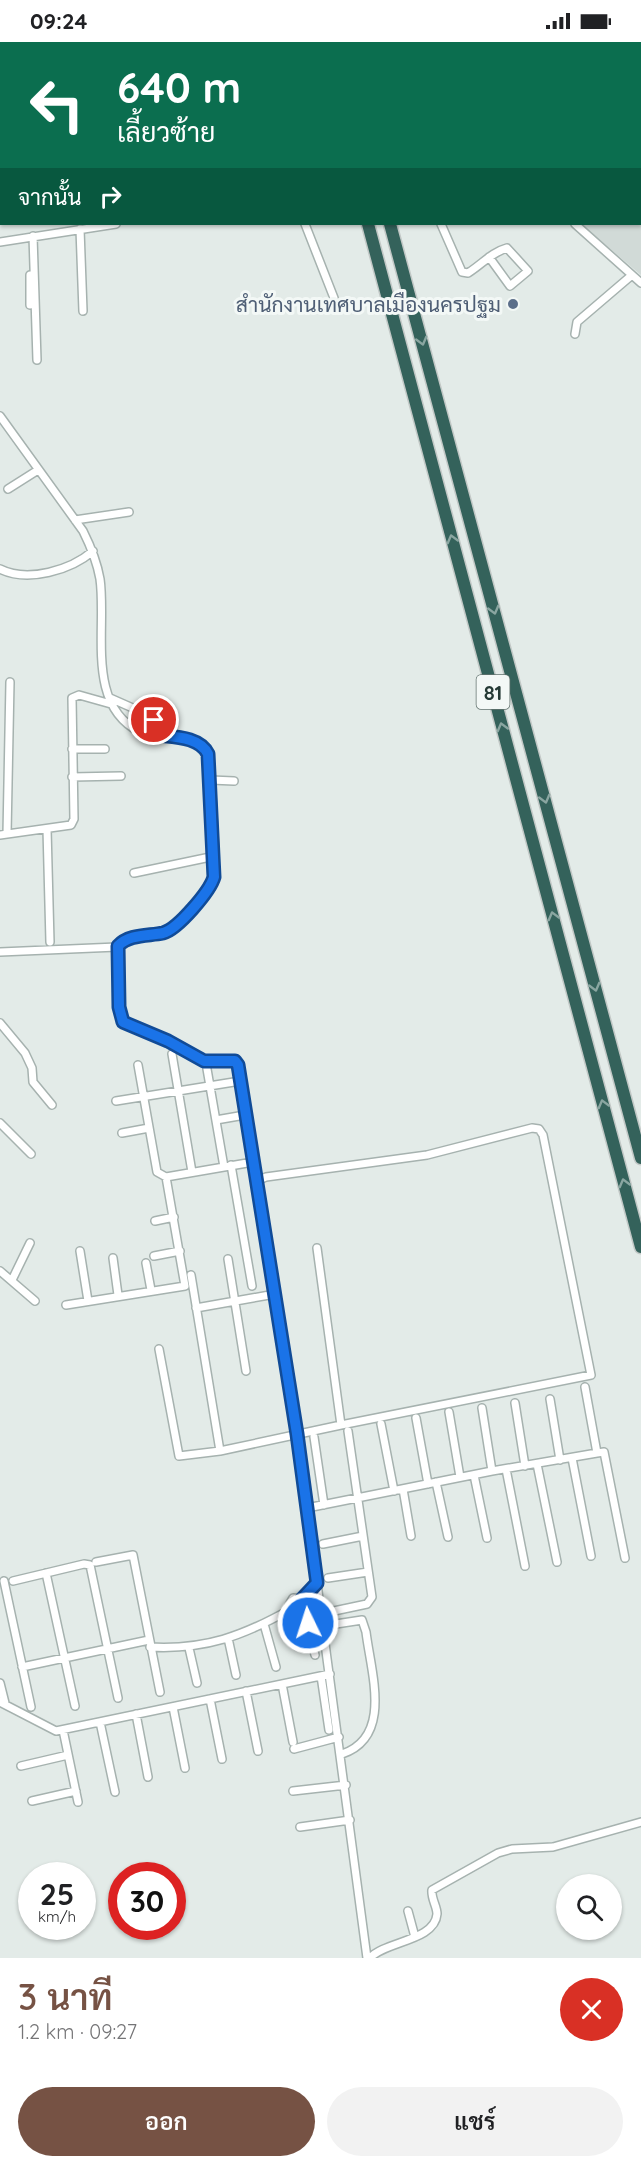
<!DOCTYPE html>
<html lang="th">
<meta charset="utf-8">
<style>
:root{--surface:#fff;--page:#f2f2f2;--text:#202124;--muted:#757577;--accent:#765244}
body{margin:0;font-family:Quicksand,Sarabun,sans-serif;background:var(--page);color:var(--text);height:100vh;display:flex;flex-direction:column;font-size:22px;white-space:nowrap}
*{box-sizing:border-box;margin:0}
p{font-size:20px;color:var(--muted)}
.icon{flex:none;width:33px;height:33px;fill:none;stroke:currentColor;stroke-width:2;stroke-linecap:round;stroke-linejoin:round}
.map{position:relative;height:1916px;overflow:hidden}
.drawer{display:flex;flex-direction:column;background:var(--surface);flex:1}
.drawer>*{flex:none}
.top-card{position:absolute;left:0px;top:0px;width:642px;height:183px;box-shadow:0 2px 4px #0004;background:#0b6e4f;color:#fff;overflow:hidden}
.fabs{position:absolute;left:556px;top:1832px;display:grid;gap:12px}
.fabs a{display:grid;place-items:center;width:66px;height:66px;border-radius:50%;background:var(--surface);box-shadow:0 2px 4px #0004;font-size:30px}
.speed{position:absolute;left:18px;top:1820px;display:flex;gap:12px;font-size:30px;font-weight:700;text-align:center}
.speed>*{display:grid;place-content:center;width:78px;height:78px;border-radius:50%;background:var(--surface);box-shadow:0 2px 4px #0004;line-height:1}
.speed small{font-size:15px;font-weight:400}
.speed .limit{border:9px solid #d22;background:#fff;color:#111}
.pin{position:absolute;display:grid;place-items:center;width:51px;height:51px;color:#fff;margin:-26px;border:3px solid #fff;border-radius:50%;box-shadow:0 2px 6px #0007}
.me{position:absolute;width:66px;margin:-33px;rotate:356deg;stroke-linejoin:round;filter:drop-shadow(0 0 4px #0008)}
.turn{display:flex;align-items:center;gap:21px;height:126px;padding:0 18px;font-size:27px}
.turn .icon{width:78px;height:78px;stroke-width:2.5}
.turn b{display:block;font-size:42px;line-height:51px}
.then{display:flex;align-items:center;height:57px;padding:0 18px;background:#0003;gap:12px;font-size:22px}
.round{display:grid;place-items:center;flex:none;width:63px;height:63px;border-radius:32px;background:var(--page)}
.summary{display:flex;align-items:center;justify-content:space-between;height:102px;padding:0 18px}
h1{font-size:36px;font-weight:600;line-height:45px;color:var(--accent)}
.action{display:flex;gap:12px;margin-top:auto;padding:12px 18px}
.action a{flex:1;height:69px;border-radius:36px;background:var(--accent);color:#fff;font-size:24px;font-weight:600;line-height:69px;text-align:center}
.action a+a{background:var(--page);color:var(--text)}
.status{display:flex;justify-content:space-between;align-items:center;height:42px;padding:0 30px;background:var(--surface);direction:ltr}
.status svg{height:16px;fill:currentColor}
.map>svg:first-child{display:block}
.built{fill:#d1dad7}
.lines{fill:none;stroke-linecap:round;stroke-linejoin:round}
.canal{stroke:#92bec9;stroke-width:6}
.street-casing{stroke:#a6b2af;stroke-width:10}
.highway-casing{stroke:#c2c8c6;stroke-width:15}
.street{stroke:#fff;stroke-width:7}
.highway{stroke:#34625b;stroke-width:12}
.oneway{stroke:#8aa6a1}
.route-casing{stroke:#114b97;stroke-width:15}
.route{stroke:#1a73e8;stroke-width:10}
.service-dot{fill:#5c6f8a;stroke:#f3f8f6;stroke-width:2}
.labels{text-anchor:middle;dominant-baseline:central;stroke-width:6;stroke-linejoin:round;paint-order:stroke}
.shield{fill:#f3f8f6;stroke:#63736f;stroke-width:1.5}
.shield-label{font-size:20px;font-weight:bold;fill:#253a35}
.service-label{font-size:21px;fill:#4e5e75;stroke:#f3f8f6;text-anchor:end}
</style>
<div class="status"><b>09:24</b><svg viewBox="0 0 49 12"><path d="M0 12V9h3v3zM5 12V6h3v6zM10 12V3h3v9zM15 12V0h3v12zM26 1h20v11H26zM47 4h2v5h-2z"/></svg></div>
<div class="map">
<svg width="641" height="1916" viewBox="0 0 641 1916">
<rect width="100%" height="100%" fill="#e3ebe8"/>
<path class="built" d="M 641,125 L 641,233 L 581,182 L 640,182 Z"/>
<g class="lines">
<path class="canal" d="M 55,2 L 56,0
M 0,98 L 2,95"/>
<defs>
<path id="street" d="M 11,0 L 11,2
M 101,0 L 102,2
M 370,0 L 370,2
M 579,0 L 580,2
M 46,2 L 47,0
M 64,2 L 65,0
M 540,2 L 541,0
M 0,12 L 2,12
M 0,83 L 2,81
M 640,105 L 641,106
M 0,113 L 2,110
M 640,124 L 641,124
M 0,128 L 2,128
M 305,182 L 334,256
M 441,182 L 462,230 L 468,231 C 481,223 492,210 507,206 L 528,229 L 510,244 L 489,215
M 575,182 L 641,241
M 80,187 L 83,269
M 33,194 L 37,318
M 0,200 L 116,182
M 30,233 L 30,263
M 575,292 L 577,280 L 632,233
M 0,374 L 83,489 C 91,505 97,520 100,537 C 107,586 85,663 140,690 C 163,693 202,691 210,717 L 215,814 L 210,847 L 172,887 L 125,898 L 118,904 L 119,965 L 123,980 L 168,999 L 204,1019 L 232,1019 L 238,1023 L 297,1392 L 367,1916
M 8,447 L 38,428
M 75,478 L 129,470
M 0,527 C 28,541 71,528 93,509
M 110,656 L 144,671 L 158,683 L 158,693
M 72,707 L 105,707
M 72,735 L 121,734
M 211,738 L 234,739
M 47,787 L 50,900
M 7,792 L 10,640
M 0,793 L 71,783 L 74,777 L 72,656 L 79,653 L 111,662
M 134,831 L 215,814
M 0,910 L 117,905
M 0,981 L 25,1011 L 32,1026 L 33,1040 L 52,1063
M 172,1012 L 192,1130
M 138,1023 L 157,1130 L 166,1135 L 253,1120
M 207,1027 L 224,1125
M 116,1059 L 234,1040
M 216,1078 L 239,1074
M 0,1081 L 31,1112
M 122,1091 L 149,1086
M 231,1123 L 252,1244
M 257,1139 L 266,1135 L 427,1113 L 532,1086 L 539,1087 L 543,1093 L 591,1333 L 341,1383
M 155,1179 L 174,1175
M 80,1209 L 88,1259
M 154,1214 L 180,1209
M 113,1216 L 118,1253
M 228,1217 L 246,1329
M 146,1221 L 151,1248
M 0,1229 L 35,1259
M 191,1233 L 220,1409
M 12,1238 L 30,1201
M 66,1263 L 185,1244 L 166,1135
M 196,1266 L 275,1252
M 159,1307 L 179,1414 L 220,1409 L 341,1383 L 317,1206
M 550,1357 L 560,1418
M 515,1361 L 525,1424
M 482,1366 L 492,1429
M 449,1370 L 460,1435
M 416,1376 L 428,1442
M 381,1382 L 394,1449
M 314,1395 L 324,1463
M 597,1411 L 604,1410 L 625,1516
M 572,1416 L 591,1514
M 537,1422 L 557,1520
M 506,1427 L 525,1524
M 474,1433 L 487,1496
M 436,1440 L 448,1495
M 403,1447 L 411,1494
M 307,1466 L 492,1429 L 597,1411 L 585,1345
M 323,1502 L 363,1494
M 96,1520 L 133,1513 L 160,1650
M 46,1531 L 75,1664
M 328,1536 L 368,1530
M 4,1539 L 31,1665
M 13,1539 L 84,1522 L 90,1523 L 118,1656
M 302,1557 L 317,1541
M 304,1564 L 315,1613
M 334,1569 L 367,1562 L 372,1555 L 348,1389
M 264,1582 L 276,1625
M 323,1584 L 362,1578 L 366,1590 C 371,1631 393,1695 342,1712
M 228,1596 L 236,1633
M 150,1605 C 205,1608 243,1594 291,1567 L 300,1570 L 304,1564 L 302,1557 L 293,1556 L 289,1563 L 291,1567
M 189,1606 L 197,1641
M 22,1625 L 149,1598
M 321,1634 L 329,1688
M 0,1641 L 5,1661
M 282,1642 L 293,1700
M 246,1649 L 258,1709
M 210,1657 L 222,1717
M 0,1660 L 56,1689 L 330,1632
M 173,1665 L 185,1726
M 136,1672 L 148,1735
M 100,1680 L 115,1750
M 63,1688 L 78,1760
M 294,1707 L 339,1695
M 21,1724 L 68,1713
M 293,1749 L 346,1743
M 32,1759 L 76,1749
M 300,1785 L 350,1778
M 408,1869 L 415,1895
M 370,1916 C 385,1899 435,1899 437,1872 C 437,1864 431,1857 432,1848 L 498,1811 L 512,1807 L 553,1805 L 641,1780"/>
<path id="highway" d="M 319,0 L 319,2
M 342,0 L 342,2
M 368,182 L 641,1205
M 390,182 L 641,1116"/>
</defs>
<use href="#street" class="street-casing"/>
<use href="#highway" class="highway-casing"/>
<use href="#street" class="street"/>
<use href="#highway" class="highway"/>
</g>
<defs><path id="oneway-chevron" d="M-2-3.5L2.5 0L-2 3.5" fill="none" stroke-width="1.6" stroke-linecap="round" stroke-linejoin="round" transform="scale(1.5)"/></defs>
<g class="oneway">
<use href="#oneway-chevron" transform="translate(422 299) rotate(75)"/>
<use href="#oneway-chevron" transform="translate(452 497) rotate(-105)"/>
<use href="#oneway-chevron" transform="translate(494 568) rotate(75)"/>
<use href="#oneway-chevron" transform="translate(502 685) rotate(-105)"/>
<use href="#oneway-chevron" transform="translate(545 757) rotate(75)"/>
<use href="#oneway-chevron" transform="translate(553 874) rotate(-105)"/>
<use href="#oneway-chevron" transform="translate(595 945) rotate(75)"/>
<use href="#oneway-chevron" transform="translate(603 1062) rotate(-105)"/>
<use href="#oneway-chevron" transform="translate(624 1141) rotate(-105)"/>
</g>
<g class="lines">
<defs>
<path id="route" d="M 154,678 L 158,683 L 158,693 C 175,695 200,695 208,712 L 214,835 C 210,849 178,887 163,891 C 148,894 129,892 118,904 L 119,965 L 123,980 L 168,999 L 204,1019 L 235,1019 L 238,1023 L 297,1392 L 317,1541 L 302,1557 L 308,1581"/>
</defs>
<use href="#route" class="route-casing"/>
<use href="#route" class="route"/>
</g>
<circle class="service-dot" cx="513" cy="262" r="6"/>
<g class="labels">
<rect class="shield" x="476.5" y="633" width="33" height="34" rx="4.5"/>
<g class="shield-label">
<text x="493" y="650">81</text>
</g>
<g class="service-label">
<text x="501" y="262">สำนักงานเทศบาลเมืองนครปฐม</text>
</g>
</g>
</svg>
<div class="fabs">
<a><svg class="icon" aria-label="search" viewBox="0 0 24 24"><circle cx="10" cy="10" r="6"/><path d="M15 15l6 6"/></svg></a>
</div>
<div class="speed"><div>25<small>km/h</small></div><div class="limit">30</div></div>
<div class="pin" style="left:154px;top:678px;background:#d93025"><svg class="icon" aria-label="arrive" viewBox="0 0 24 24"><path d="M6 21V4h12l-3 4 3 4H6"/></svg></div>
<svg class="me" style="left:308px;top:1581px" viewBox="-20 -20 40 40"><circle r="17" fill="#1a73e8" stroke="#fff" stroke-width="3"/><path d="M0-11L8 9 0 5-8 9z" fill="#fff"/></svg>
<div class="top-card">
<div class="turn"><svg class="icon" aria-label="left" viewBox="0 0 24 24"><path d="M17 20v-9H6M10 6l-5 5 5 5"/></svg><div><b>640 m</b>เลี้ยวซ้าย</div></div>
<div class="then">จากนั้น<svg class="icon" aria-label="right" viewBox="0 0 24 24"><path d="M7 20v-9h11M14 6l5 5-5 5"/></svg></div>
</div>
</div>
<section class="drawer">
<div class="summary"><div><h1>3 นาที</h1><p>1.2 km · 09:27</p></div><a class="round" style="background:#d93025;color:#fff"><svg class="icon" aria-label="close" viewBox="0 0 24 24"><path d="M6 6l12 12M18 6L6 18"/></svg></a></div>
<div class="action"><a>ออก</a><a>แชร์</a></div>
</section>
